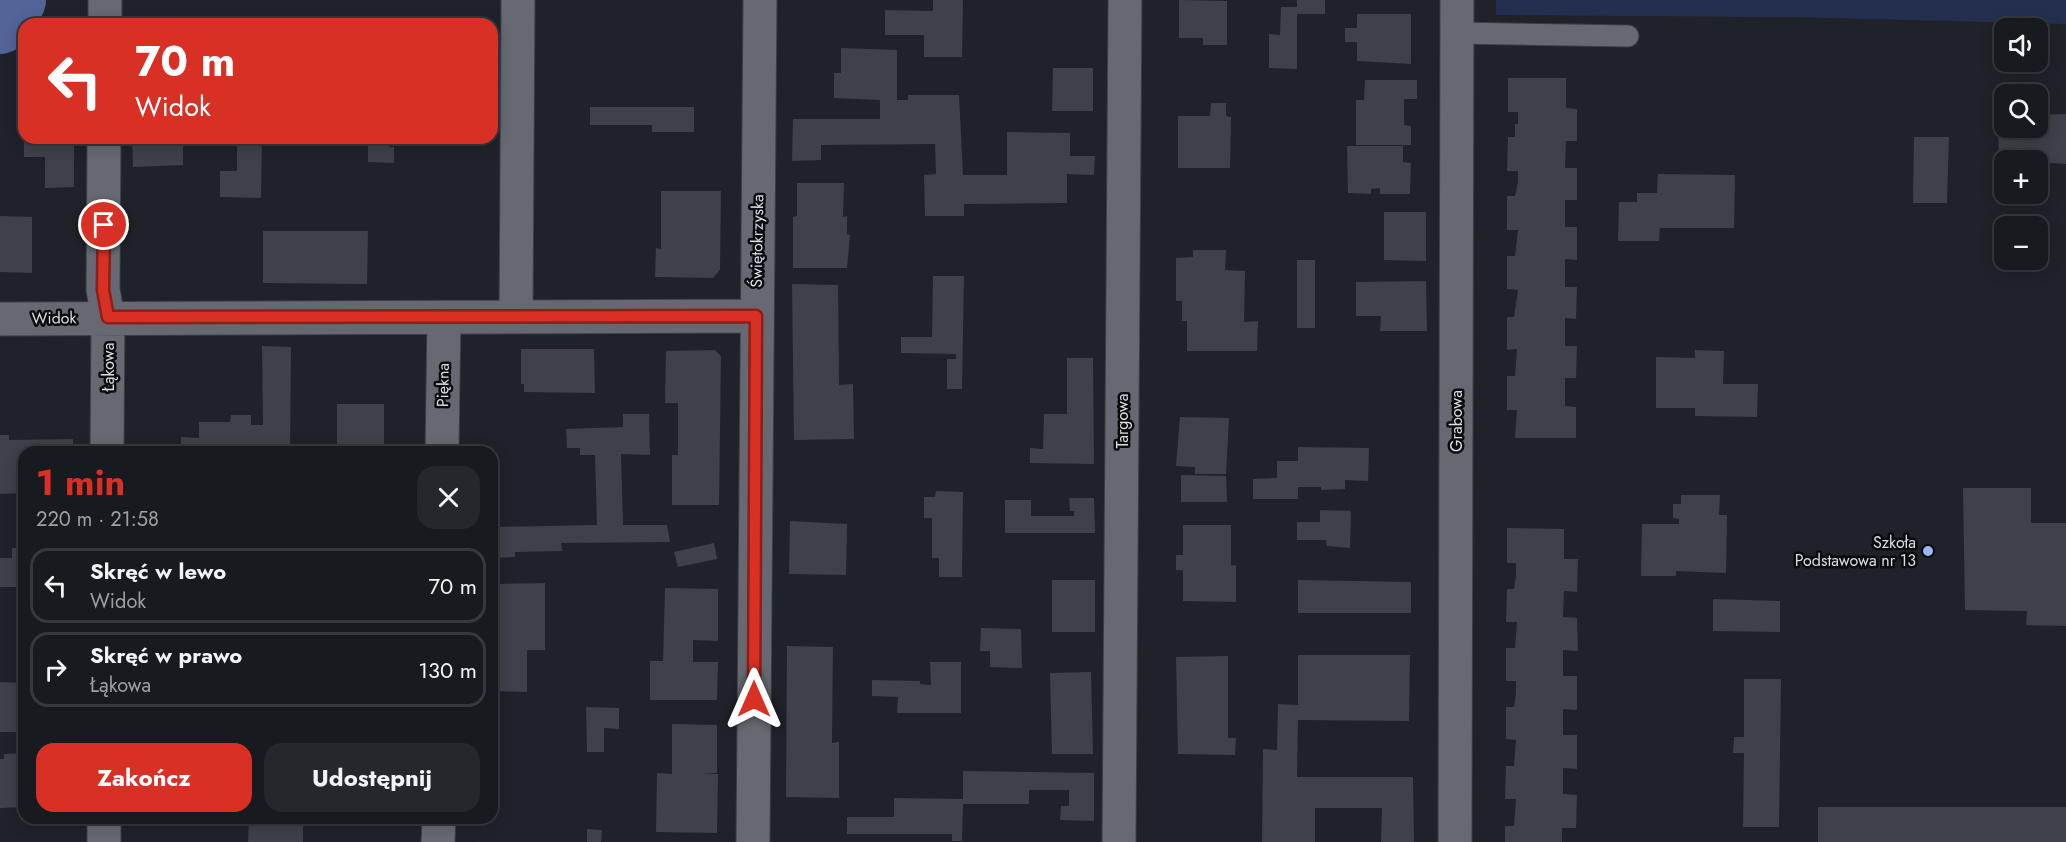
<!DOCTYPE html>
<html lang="pl">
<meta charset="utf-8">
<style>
:root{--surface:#171a1f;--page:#24272c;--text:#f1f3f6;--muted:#9ea1a4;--line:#36383d;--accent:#d93025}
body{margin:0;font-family:Jost,sans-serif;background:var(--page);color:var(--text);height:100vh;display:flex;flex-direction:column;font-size:22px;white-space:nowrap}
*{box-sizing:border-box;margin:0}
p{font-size:20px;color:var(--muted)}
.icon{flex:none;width:33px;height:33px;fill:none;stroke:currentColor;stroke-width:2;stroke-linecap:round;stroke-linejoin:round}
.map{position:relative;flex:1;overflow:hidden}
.panel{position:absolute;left:18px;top:446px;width:480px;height:378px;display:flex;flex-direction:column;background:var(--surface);border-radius:18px;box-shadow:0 3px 15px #0003,0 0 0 2px var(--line)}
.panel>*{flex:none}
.banner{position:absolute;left:18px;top:18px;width:480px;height:126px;border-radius:18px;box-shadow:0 3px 15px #0003,0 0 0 2px var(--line);background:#d93025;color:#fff;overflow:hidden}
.buttons{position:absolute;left:1994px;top:18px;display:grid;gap:12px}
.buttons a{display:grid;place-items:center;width:54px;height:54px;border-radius:12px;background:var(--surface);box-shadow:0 3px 15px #0003,0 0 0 2px var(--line);font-size:30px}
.pin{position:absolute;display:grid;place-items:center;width:51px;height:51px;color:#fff;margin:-26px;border:3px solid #fff;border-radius:50%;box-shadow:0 2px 6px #0007}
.me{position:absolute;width:66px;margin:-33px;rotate:0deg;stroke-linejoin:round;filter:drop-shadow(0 0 4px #0008)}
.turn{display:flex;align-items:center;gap:21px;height:126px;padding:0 18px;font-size:27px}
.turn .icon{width:78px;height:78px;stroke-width:2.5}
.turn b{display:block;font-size:42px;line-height:51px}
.round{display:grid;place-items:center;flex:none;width:63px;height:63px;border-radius:18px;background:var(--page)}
.summary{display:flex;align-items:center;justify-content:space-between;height:102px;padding:0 18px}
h1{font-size:36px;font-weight:700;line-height:45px;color:var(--accent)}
.button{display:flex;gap:12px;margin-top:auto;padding:12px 18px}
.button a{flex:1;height:69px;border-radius:18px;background:var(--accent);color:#fff;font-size:24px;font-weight:700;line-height:69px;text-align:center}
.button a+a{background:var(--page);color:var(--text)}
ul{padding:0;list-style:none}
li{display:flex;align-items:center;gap:18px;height:75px;margin:0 12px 9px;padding:0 6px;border:3px solid var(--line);border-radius:18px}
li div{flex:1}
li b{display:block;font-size:22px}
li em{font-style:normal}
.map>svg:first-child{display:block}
.garden{fill:#242f4f}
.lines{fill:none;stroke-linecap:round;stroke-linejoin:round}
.river{stroke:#526498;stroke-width:62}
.building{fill:#3e4149}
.lane-casing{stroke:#3c3e43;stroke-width:23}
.street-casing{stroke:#3c3e43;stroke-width:35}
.lane{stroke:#666971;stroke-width:21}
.street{stroke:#666971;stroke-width:33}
.route-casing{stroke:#8d1f18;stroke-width:15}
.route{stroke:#d93025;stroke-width:10}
.poi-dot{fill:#9bb5fd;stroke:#0a0b0e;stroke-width:2}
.labels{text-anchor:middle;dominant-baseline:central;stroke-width:5;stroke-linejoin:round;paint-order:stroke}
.street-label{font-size:16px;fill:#dcdee3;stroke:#0a0b0e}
.poi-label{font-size:16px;fill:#dcdee3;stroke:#0a0b0e;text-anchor:end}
</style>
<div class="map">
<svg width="2066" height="842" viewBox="0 0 2066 842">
<rect width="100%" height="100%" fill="#1f2229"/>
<path class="garden" d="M 1496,0 L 2066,0 L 2066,24 L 1791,17 L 1496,15 Z"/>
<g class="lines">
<path class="river" d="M 0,23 L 15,0"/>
</g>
<path class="building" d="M 933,0 L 963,0 L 962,57 L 924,57 L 924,35 L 885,35 L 885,10 L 933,11 Z
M 1179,0 L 1227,1 L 1227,45 L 1203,45 L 1203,38 L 1179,38 Z
M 1297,0 L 1325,0 L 1325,14 L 1297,14 L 1297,69 L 1269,68 L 1269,34 L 1280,35 L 1281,7 L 1297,7 Z
M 1357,14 L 1411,14 L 1411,64 L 1357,61 L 1357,42 L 1345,42 L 1345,28 L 1357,28 Z
M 841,48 L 897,50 L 897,100 L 908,100 L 908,95 L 959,95 L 963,175 L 1007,175 L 1007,132 L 1070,133 L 1070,156 L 1095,156 L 1094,175 L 1067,174 L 1067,203 L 964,204 L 964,216 L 925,216 L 924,175 L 936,174 L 935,144 L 821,145 L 821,160 L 792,161 L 793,119 L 880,119 L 880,100 L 834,98 L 834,73 L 841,73 Z
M 1053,68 L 1093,68 L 1093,111 L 1052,111 Z
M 1508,78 L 1566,78 L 1566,108 L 1577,109 L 1577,141 L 1566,141 L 1565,168 L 1577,168 L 1577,200 L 1565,200 L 1565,227 L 1577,227 L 1577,260 L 1565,259 L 1565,287 L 1577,287 L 1576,319 L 1565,318 L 1565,346 L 1577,346 L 1576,378 L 1565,378 L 1565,406 L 1576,407 L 1576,438 L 1515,438 L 1517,410 L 1507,410 L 1507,376 L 1515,376 L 1517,349 L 1507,350 L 1507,317 L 1514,317 L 1518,290 L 1507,289 L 1507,256 L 1515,256 L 1518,230 L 1507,230 L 1507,196 L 1515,196 L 1518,182 L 1518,171 L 1507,171 L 1508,137 L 1515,137 L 1515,124 L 1518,124 L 1518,112 L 1508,112 Z
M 1365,80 L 1417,80 L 1417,99 L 1404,99 L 1404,125 L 1411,126 L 1411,145 L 1356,145 L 1356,100 L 1364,100 Z
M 1211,103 L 1226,103 L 1226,116 L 1231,117 L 1230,168 L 1178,168 L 1178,116 L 1210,116 Z
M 590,107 L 694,107 L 694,132 L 652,132 L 652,125 L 590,125 Z
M 2066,114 L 2066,164 L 2004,160 L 2004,164 L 1999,164 L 1998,115 L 2004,115 L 2004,128 L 2037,128 L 2037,115 Z
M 1914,137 L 1949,137 L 1947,203 L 1913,203 Z
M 24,138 L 74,139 L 74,187 L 45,188 L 45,157 L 24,157 Z
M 132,138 L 183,138 L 183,165 L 133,167 Z
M 237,138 L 262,138 L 261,198 L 220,197 L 220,171 L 237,171 Z
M 368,138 L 389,138 L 389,147 L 394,147 L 394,163 L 368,162 Z
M 1347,146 L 1403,146 L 1403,162 L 1411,163 L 1410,194 L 1380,194 L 1380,188 L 1371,189 L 1371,194 L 1348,193 Z
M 1658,174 L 1735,175 L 1734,228 L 1660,228 L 1659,241 L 1618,241 L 1619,202 L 1637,202 L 1637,193 L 1657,193 Z
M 797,183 L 844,183 L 843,217 L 847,216 L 847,234 L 850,235 L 847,268 L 793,268 L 793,217 L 797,216 Z
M 661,191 L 721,191 L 720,270 L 713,278 L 655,277 L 656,248 L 661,249 Z
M 1384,212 L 1426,212 L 1426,261 L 1384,260 Z
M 0,216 L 32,217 L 32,273 L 0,272 Z
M 263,231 L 368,231 L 367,284 L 263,283 Z
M 1193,250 L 1226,250 L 1225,270 L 1245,271 L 1244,322 L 1258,321 L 1257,351 L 1187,351 L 1187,321 L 1182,321 L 1182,301 L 1176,301 L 1176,258 L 1193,257 Z
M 1297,260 L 1315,260 L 1315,328 L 1297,328 Z
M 933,276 L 964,276 L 962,389 L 947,389 L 947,359 L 956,359 L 956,354 L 901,353 L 901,337 L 932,337 Z
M 1426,281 L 1427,331 L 1380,331 L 1381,316 L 1356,316 L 1356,282 Z
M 792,284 L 838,285 L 839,385 L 853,384 L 854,439 L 794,440 Z
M 262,346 L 291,347 L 290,452 L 181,452 L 181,437 L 199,438 L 199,422 L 230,422 L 231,415 L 251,415 L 251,425 L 263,425 Z
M 521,349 L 594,349 L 595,393 L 524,392 L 524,384 L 521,384 Z
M 715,350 L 721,356 L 719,505 L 672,505 L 672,455 L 678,455 L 678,403 L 665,403 L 666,351 Z
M 1695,350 L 1724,351 L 1723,384 L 1758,384 L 1757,417 L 1695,416 L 1695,408 L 1656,408 L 1656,357 L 1695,358 Z
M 1067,358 L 1093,358 L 1094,464 L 1030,463 L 1030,448 L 1043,449 L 1044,414 L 1067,414 Z
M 337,404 L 384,404 L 384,452 L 337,452 Z
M 623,414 L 649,414 L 650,455 L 621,454 L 623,525 L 667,525 L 670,542 L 561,543 L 562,551 L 515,552 L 515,557 L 492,558 L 492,527 L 597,525 L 595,455 L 580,455 L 580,448 L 567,448 L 566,429 L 623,427 Z
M 1180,417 L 1229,418 L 1226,474 L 1195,474 L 1195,467 L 1176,466 Z
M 0,435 L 9,435 L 9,440 L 73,439 L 73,452 L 24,452 L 24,493 L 0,494 Z
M 1298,447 L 1369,448 L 1368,481 L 1345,480 L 1345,489 L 1321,490 L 1321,487 L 1298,487 L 1298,499 L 1253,499 L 1253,479 L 1277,478 L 1277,461 L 1298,461 Z
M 1181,475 L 1226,476 L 1227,502 L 1181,502 Z
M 1963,488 L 2031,488 L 2031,523 L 2066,523 L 2066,626 L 2026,625 L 2027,611 L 1965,610 Z
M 936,491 L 963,492 L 962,577 L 939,577 L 939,558 L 932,558 L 932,518 L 924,518 L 924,497 L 935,497 Z
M 1681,495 L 1720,495 L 1719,515 L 1727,515 L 1726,573 L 1676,571 L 1676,576 L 1641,576 L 1642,524 L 1679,524 L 1679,519 L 1673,518 L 1673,504 L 1681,504 Z
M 1069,498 L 1094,498 L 1095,533 L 1005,533 L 1005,500 L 1031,500 L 1031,516 L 1074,516 L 1074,511 L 1070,511 Z
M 1320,510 L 1351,511 L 1350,548 L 1327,546 L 1326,540 L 1297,540 L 1297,522 L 1320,522 Z
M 790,521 L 847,524 L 846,575 L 789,574 Z
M 1183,525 L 1231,525 L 1231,566 L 1236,565 L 1236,602 L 1183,601 L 1183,570 L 1176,570 L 1176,555 L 1183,555 Z
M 1507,528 L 1564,529 L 1564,559 L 1578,559 L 1577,592 L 1564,591 L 1563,617 L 1577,618 L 1578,651 L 1563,650 L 1563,676 L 1577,676 L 1577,710 L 1563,709 L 1563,735 L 1577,735 L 1577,769 L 1563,768 L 1563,794 L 1577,795 L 1576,828 L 1562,828 L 1562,842 L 1505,842 L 1505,826 L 1514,826 L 1516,799 L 1505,799 L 1506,766 L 1514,766 L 1516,740 L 1506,739 L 1506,707 L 1514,707 L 1516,693 L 1516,681 L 1506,681 L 1506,648 L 1515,648 L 1517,622 L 1506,622 L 1507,589 L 1514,589 L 1516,576 L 1516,563 L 1507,563 Z
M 714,543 L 717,559 L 678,567 L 674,552 Z
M 12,548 L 24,548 L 24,587 L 0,587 L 0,558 L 12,558 Z
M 1052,580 L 1095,580 L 1095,632 L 1052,632 Z
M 1298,580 L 1411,582 L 1411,613 L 1298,613 Z
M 545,583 L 545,650 L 527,650 L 527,692 L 492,691 L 492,584 Z
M 665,588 L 718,589 L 718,641 L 693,640 L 693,662 L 718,662 L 717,700 L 650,700 L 650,661 L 663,661 Z
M 1713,599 L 1780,601 L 1780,632 L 1713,631 Z
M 981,628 L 1021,629 L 1022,668 L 990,667 L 990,651 L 980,651 Z
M 787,646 L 833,647 L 832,740 L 832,743 L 839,742 L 839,798 L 786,797 Z
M 1298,655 L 1410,655 L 1409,721 L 1298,720 L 1297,777 L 1413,777 L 1414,842 L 1381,842 L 1382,808 L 1315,808 L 1315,842 L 1262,842 L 1263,749 L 1277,750 L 1278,704 L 1298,705 Z
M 1228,656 L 1228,738 L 1236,738 L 1235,755 L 1178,754 L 1176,657 Z
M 930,662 L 961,662 L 961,713 L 897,713 L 898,697 L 872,696 L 872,680 L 920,681 L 920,684 L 931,685 Z
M 1091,672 L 1093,754 L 1052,754 L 1050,673 Z
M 1744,679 L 1781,679 L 1779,827 L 1743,827 L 1744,753 L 1733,753 L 1734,737 L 1744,737 Z
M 0,682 L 24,683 L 24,732 L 0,732 Z
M 586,707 L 619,708 L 619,729 L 604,728 L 604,752 L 587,752 Z
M 672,724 L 717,725 L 717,773 L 702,774 L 718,774 L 717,833 L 656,832 L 657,773 L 672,774 Z
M 24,753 L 24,807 L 0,808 L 0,759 L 4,759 L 4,754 Z
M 963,771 L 1094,773 L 1094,821 L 1060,820 L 1061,806 L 1069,806 L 1069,790 L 1029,790 L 1029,804 L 963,804 L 962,841 L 952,841 L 952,834 L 847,834 L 847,817 L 894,817 L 894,798 L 963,799 Z
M 1818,807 L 2066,807 L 2066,842 L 1818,842 Z
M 249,818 L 303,818 L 303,842 L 248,842 Z
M 587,829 L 602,830 L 601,842 L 587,842 Z"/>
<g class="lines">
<defs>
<path id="lane" d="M 1457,33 L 1628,36"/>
<path id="street" d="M 105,24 L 105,0
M 104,138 L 103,290 L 108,317 L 107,452
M 516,317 L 518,0
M 0,319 L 756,316
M 442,452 L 444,318
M 104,842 L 104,818
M 438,842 L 439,818
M 753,842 L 760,0
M 1119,842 L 1125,0
M 1455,842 L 1457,0"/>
</defs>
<use href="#lane" class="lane-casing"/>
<use href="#street" class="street-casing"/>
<use href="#lane" class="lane"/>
<use href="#street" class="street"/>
</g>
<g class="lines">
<defs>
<path id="route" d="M 104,225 L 103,290 L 108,317 L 756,316 L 754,699"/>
</defs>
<use href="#route" class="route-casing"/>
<use href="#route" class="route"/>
</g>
<circle class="poi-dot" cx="1928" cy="551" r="6"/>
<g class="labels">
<g class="street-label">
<text transform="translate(757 241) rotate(-89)">Świętokrzyska</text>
<text transform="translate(54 318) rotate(-1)">Widok</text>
<text transform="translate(108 367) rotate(-90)">Łąkowa</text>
<text transform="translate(443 385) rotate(-89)">Piękna</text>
<text transform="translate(1122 421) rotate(-90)">Targowa</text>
<text transform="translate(1456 421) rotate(-90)">Grabowa</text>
</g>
<g class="poi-label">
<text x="1916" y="542">Szkoła<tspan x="1916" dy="18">Podstawowa nr 13</tspan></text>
</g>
</g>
</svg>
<div class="buttons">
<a><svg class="icon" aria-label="sound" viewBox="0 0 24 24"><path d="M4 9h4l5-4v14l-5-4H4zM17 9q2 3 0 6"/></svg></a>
<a><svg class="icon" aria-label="search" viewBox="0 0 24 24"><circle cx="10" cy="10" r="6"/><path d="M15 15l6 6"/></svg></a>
<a>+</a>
<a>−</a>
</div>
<div class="pin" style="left:104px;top:225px;background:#d93025"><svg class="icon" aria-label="arrive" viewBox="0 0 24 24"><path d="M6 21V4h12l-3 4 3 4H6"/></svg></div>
<svg class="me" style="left:754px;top:699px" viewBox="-20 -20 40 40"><path d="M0-17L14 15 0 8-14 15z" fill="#d93025" stroke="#fff" stroke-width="4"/></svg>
<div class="banner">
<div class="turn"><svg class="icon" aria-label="left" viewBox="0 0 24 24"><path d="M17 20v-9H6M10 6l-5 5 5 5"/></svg><div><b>70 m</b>Widok</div></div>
</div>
<section class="panel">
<div class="summary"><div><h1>1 min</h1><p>220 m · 21:58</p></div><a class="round"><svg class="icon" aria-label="close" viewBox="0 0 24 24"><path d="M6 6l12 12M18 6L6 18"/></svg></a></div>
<ul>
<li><svg class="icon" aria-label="left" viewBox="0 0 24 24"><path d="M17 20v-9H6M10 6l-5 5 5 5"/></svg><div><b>Skręć w lewo</b><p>Widok</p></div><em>70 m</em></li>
<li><svg class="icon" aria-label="right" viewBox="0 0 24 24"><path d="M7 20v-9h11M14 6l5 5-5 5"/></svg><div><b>Skręć w prawo</b><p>Łąkowa</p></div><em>130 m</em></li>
</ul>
<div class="button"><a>Zakończ</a><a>Udostępnij</a></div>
</section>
</div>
